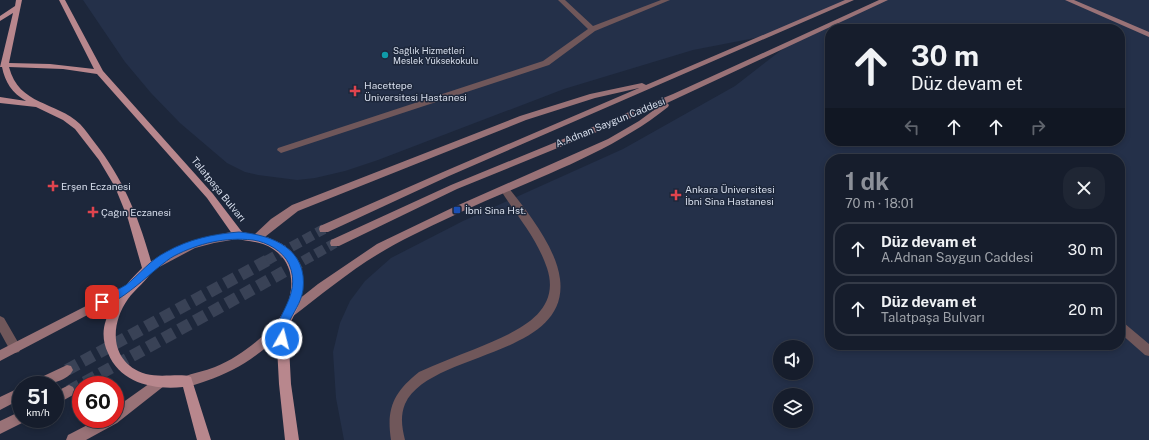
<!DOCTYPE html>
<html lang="tr">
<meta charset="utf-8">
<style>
:root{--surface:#161d2c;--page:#1f2634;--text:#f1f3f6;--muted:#9ea2a9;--line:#353b48;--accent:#8c9099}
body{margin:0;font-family:"Public Sans",sans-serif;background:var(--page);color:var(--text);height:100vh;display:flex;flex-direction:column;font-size:15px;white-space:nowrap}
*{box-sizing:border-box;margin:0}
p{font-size:13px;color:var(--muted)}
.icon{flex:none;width:22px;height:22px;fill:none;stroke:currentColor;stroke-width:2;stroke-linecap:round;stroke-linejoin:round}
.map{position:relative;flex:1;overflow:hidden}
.side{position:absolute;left:825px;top:154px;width:300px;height:196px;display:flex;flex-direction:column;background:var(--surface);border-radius:16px;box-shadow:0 2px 6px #0003,0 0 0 1px var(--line)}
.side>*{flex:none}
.hud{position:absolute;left:825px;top:24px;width:300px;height:122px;border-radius:16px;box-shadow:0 2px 6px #0003,0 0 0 1px var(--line);background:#161d2c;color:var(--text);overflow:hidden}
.tools{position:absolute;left:773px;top:340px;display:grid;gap:8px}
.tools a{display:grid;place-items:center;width:40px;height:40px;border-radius:50%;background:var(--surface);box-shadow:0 2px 6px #0003,0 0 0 1px var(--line);font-size:20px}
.speed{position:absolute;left:12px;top:376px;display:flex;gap:8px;font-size:20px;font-weight:700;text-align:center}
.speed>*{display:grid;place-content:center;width:52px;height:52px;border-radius:50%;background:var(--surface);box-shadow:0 2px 6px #0003,0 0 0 1px var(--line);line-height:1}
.speed small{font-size:10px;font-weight:400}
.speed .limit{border:6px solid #d22;background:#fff;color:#111}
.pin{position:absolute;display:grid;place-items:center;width:34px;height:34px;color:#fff;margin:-17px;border-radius:8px;box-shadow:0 2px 6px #0006}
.me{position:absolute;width:44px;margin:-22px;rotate:8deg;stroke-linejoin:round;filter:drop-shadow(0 0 3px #0008)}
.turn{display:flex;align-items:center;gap:14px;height:84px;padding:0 20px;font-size:18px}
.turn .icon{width:52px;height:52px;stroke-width:2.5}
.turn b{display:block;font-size:28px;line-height:34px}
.lanes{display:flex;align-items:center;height:38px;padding:0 20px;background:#0003;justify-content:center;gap:20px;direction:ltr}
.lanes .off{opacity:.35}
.round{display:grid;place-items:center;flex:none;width:42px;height:42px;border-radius:16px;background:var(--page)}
.head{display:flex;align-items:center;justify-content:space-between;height:68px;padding:0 20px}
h1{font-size:24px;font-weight:700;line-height:30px;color:var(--accent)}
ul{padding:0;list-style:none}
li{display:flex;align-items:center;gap:12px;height:54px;margin:0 8px 6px;padding:0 12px;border:2px solid var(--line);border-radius:16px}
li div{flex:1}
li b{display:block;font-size:15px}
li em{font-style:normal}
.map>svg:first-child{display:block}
.built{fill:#243049;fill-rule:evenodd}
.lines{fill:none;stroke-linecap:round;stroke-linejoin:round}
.secondary-tunnel-far1{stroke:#394256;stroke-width:10;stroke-dasharray:10 4.5;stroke-linecap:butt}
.secondary-tunnel{stroke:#394256;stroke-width:12;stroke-dasharray:12 6;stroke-linecap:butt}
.lane{fill:#70575a;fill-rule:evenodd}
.street{fill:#70575a;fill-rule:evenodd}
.secondary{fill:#997277;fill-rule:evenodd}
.primary{fill:#b8878d;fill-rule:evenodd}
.route{fill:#1a73e8;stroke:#114b97}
.culture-dot{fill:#0f9aa8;stroke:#1d273b;stroke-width:1.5}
.health-dot{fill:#e0444e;stroke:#1d273b;stroke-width:1.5}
.transit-dot{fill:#1a4fb4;stroke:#1d273b;stroke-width:1.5}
.labels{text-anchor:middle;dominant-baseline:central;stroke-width:3;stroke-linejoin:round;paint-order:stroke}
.far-poi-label{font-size:9px;fill:#d7deec;stroke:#1d273b;text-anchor:start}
.poi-label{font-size:10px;fill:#d7deec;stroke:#1d273b;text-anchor:start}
.street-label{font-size:10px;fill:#d7deec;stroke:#1d273b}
</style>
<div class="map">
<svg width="1149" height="440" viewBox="0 0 1149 440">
<rect width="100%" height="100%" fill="#1d273b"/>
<path class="built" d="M 83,0 L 851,0 L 770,35 L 693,50 L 564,89 L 378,160 L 345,171 L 315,178 L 297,180 L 258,175 L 245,172 L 227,163 L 180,123 L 151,93 L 125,62 Z
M 885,0 L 1149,0 L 1149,440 L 344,440 L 336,398 L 333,352 L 340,323 L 350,301 L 365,281 L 391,258 L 463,221 L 623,149 L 735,86 L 788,45 ZM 830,29 L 1120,29 L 1120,141 L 830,141 ZM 830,159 L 1120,159 L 1120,345 L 830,345 ZM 780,347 L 806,347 L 806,373 L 780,373 ZM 780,395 L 806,395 L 806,421 L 780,421 Z"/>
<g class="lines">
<path class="secondary-tunnel-far1" d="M 266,261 L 324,229
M 303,261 L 335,243"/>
<path class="secondary-tunnel" d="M 67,370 L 268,260
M 69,391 L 305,260"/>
<path class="lane" d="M 505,186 L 508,187 C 527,211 556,247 560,279 C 570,358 429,351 405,404 C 400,416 402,428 405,440 L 391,440 C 386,408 394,392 419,372 C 437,364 456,356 475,349 C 510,334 563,316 547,268 C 537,238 516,215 500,189 Z
M 1120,321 L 1124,323 L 1149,344 L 1149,356 L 1145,355 L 1120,333 Z"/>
<path class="street" d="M 558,0 L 565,0 L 593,26 L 661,0 L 670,0 L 595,31 L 549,65 L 284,152 L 281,153 L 277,150 L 278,148 L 543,61 L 588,29 Z
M 0,316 L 4,318 L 19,344 L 21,348 L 19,352 L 15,353 L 11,352 L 0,332 Z"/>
<path class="secondary" d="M 845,0 L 854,0 L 449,176 L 328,232 L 320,232 L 319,229 L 320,226 L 443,172 L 639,88 L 595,98 L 526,120 L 298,211 L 261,240 L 253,240 L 252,237 L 271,219 L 292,205 L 520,116 L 590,94 L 642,83 L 646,85 Z
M 879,0 L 888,0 L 667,103 L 669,105 L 668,107 C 608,155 530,180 461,212 C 436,224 409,236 385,250 C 352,269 322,294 292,317 L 288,319 L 284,317 L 282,314 L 284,311 L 318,284 L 377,244 L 454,207 L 608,139 L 639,121 L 658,107 L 457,189 L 339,246 L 331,246 L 330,243 L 331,240 L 451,185 L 673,94 Z
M 1065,0 L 1074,0 L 1149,32 L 1149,37 Z
M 239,231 L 243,232 L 244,235 L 243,238 L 214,243 L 195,248 L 148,273 L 144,272 L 143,269 C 145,264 152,261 157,258 C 183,243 210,235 239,231 Z
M 129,284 L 133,285 L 134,288 L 133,291 L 0,361 L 0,350 Z
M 282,320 L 286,322 L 288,325 L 286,328 C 263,353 239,370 206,381 C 199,383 190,388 183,385 L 181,381 L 183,377 C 193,373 205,371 215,367 C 240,357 259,340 278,322 Z
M 67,365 L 71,366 L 73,370 C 67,383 43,385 31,385 L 33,381 Z
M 160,376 L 164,378 L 166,382 L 164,386 L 117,423 L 86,440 L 66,440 L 68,435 L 99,419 L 115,419 L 115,408 Z
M 69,385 L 73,387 L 75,391 L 73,395 L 55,405 L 55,392 Z
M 21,387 L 21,399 L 0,410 L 0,397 Z
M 21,411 L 21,419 L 27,419 L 26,421 L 0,434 L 0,421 Z"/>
<path class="primary" d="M 16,0 L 22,0 L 9,63 L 50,64 L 94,69 L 59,0 L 65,0 L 103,71 L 213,194 L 242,232 L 267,237 L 282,244 L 291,251 L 297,260 L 302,275 L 302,288 L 298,307 L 288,328 L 291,384 L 299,440 L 285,440 L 279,384 L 276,328 C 277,319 284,313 287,305 C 297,280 290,254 263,244 C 254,241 244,241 235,238 L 207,198 L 97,74 L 63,69 L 9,67 C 19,106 56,101 80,124 C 86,130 90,137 95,143 C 125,181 141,223 153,269 C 148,280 135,289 128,299 C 109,326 110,363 146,374 C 161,378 181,373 191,377 L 211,440 L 197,440 L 183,387 C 153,390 120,383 108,353 C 103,343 102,331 106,320 C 112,299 127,283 142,268 L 128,219 L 115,187 L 99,160 L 75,129 L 63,120 L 36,107 L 0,103 L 0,97 L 26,101 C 12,93 5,82 2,67 L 0,67 L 13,13 L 0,21 L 0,16 L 15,6 Z"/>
</g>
<path class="route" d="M 239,232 C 273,235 308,249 303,290 C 301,303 293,313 288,324 C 286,330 289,336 286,342 L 278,342 C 268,320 304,298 289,264 C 283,251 267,242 253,240 C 225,237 199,243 174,256 C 157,265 115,311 98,305 L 97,302 L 98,299 C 107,294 118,290 126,285 C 140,274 150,260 166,252 C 189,239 213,234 239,232 Z"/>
<circle class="culture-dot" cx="385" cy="55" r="4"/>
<g class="health-dot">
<path d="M353 85h4v4h4v4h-4v4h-4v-4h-4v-4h4z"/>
<path d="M51 180h4v4h4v4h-4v4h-4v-4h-4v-4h4z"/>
<path d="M674 189h4v4h4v4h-4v4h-4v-4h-4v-4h4z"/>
<path d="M91 206h4v4h4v4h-4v4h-4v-4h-4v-4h4z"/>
</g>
<rect class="transit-dot" x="453" y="206" width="8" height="8" rx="2"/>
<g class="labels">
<g class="far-poi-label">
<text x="393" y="50">Sağlık Hizmetleri<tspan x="393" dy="10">Meslek Yüksekokulu</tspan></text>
</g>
<g class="poi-label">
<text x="364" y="85">Hacettepe<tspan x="364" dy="12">Üniversitesi Hastanesi</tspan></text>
<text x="61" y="186">Erşen Eczanesi</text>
<text x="685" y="189">Ankara Üniversitesi<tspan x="685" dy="12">İbni Sina Hastanesi</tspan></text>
<text x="465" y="210">İbni Sina Hst.</text>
<text x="101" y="212">Çağın Eczanesi</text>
</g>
<g class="street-label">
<text transform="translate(610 122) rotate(-22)">A.Adnan Saygun Caddesi</text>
<text transform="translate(219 189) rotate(51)">Talatpaşa Bulvarı</text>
</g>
</g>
</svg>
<div class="tools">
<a><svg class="icon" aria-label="sound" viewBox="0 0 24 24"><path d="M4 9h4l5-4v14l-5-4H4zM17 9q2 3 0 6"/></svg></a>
<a><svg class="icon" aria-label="layers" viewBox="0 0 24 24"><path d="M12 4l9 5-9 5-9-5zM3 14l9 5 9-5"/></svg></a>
</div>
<div class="speed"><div>51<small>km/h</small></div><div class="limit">60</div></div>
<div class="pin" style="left:102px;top:302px;background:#d93025"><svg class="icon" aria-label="arrive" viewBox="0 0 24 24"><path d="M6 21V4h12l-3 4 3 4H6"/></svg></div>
<svg class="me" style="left:282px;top:339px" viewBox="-20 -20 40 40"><circle r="17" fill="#1a73e8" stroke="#fff" stroke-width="3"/><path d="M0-11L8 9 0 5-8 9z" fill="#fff"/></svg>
<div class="hud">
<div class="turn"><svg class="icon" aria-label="ahead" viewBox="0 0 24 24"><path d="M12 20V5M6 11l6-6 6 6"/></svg><div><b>30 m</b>Düz devam et</div></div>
<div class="lanes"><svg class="icon off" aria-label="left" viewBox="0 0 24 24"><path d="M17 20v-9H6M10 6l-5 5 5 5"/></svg><svg class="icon" aria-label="ahead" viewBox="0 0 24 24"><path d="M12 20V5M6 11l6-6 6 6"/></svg><svg class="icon" aria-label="ahead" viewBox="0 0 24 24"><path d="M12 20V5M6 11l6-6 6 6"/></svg><svg class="icon off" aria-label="right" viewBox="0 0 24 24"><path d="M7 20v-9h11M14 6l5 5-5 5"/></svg></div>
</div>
<section class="side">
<div class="head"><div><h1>1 dk</h1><p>70 m · 18:01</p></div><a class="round"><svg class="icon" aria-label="close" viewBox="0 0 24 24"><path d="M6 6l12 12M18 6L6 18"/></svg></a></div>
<ul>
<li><svg class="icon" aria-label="ahead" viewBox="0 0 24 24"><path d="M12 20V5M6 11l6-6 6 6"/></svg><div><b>Düz devam et</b><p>A.Adnan Saygun Caddesi</p></div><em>30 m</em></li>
<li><svg class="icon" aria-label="ahead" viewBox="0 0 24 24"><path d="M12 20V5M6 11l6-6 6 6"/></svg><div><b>Düz devam et</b><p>Talatpaşa Bulvarı</p></div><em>20 m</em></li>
</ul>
</section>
</div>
